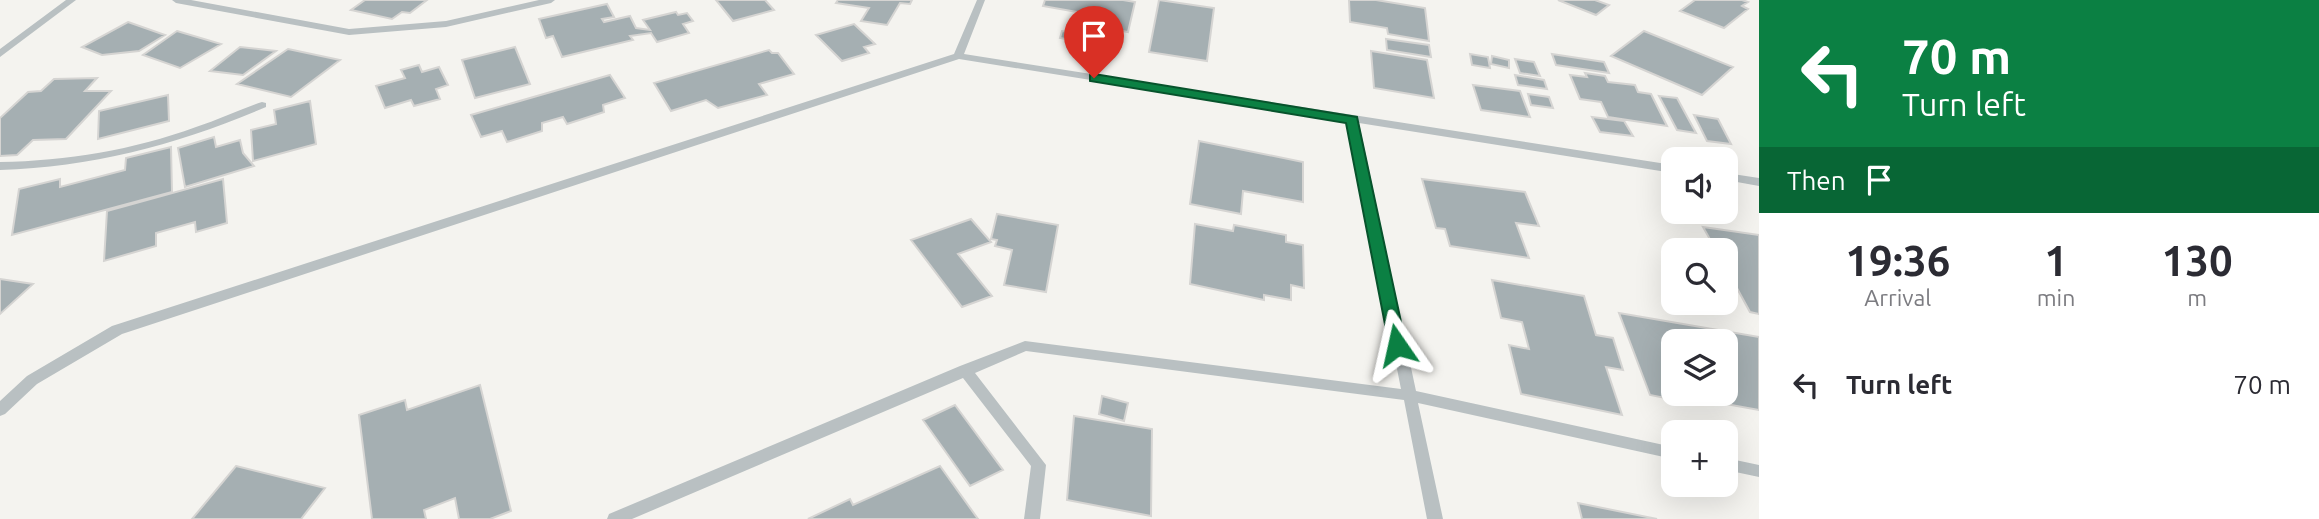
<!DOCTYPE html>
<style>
:root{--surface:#fff;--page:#f2f2f3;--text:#2b2b33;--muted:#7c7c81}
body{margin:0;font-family:Ubuntu,sans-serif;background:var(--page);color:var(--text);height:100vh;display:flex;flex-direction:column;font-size:26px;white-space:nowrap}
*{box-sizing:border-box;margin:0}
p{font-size:23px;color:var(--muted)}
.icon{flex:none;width:38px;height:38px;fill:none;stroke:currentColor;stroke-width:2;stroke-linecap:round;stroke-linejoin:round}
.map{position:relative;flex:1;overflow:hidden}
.drawer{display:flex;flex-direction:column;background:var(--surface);width:560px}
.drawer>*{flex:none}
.guide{background:#0b8043;color:#fff;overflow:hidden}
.tools{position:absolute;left:1661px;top:147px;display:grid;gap:14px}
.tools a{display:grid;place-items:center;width:77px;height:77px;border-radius:14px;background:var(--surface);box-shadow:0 7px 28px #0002;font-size:35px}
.pin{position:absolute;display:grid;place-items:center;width:60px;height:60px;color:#fff;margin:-72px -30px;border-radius:50% 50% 50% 0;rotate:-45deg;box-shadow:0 0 7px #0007}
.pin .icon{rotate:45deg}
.me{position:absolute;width:77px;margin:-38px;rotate:349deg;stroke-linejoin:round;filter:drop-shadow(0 0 5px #0008)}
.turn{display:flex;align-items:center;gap:24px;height:147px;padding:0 28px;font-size:32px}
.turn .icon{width:91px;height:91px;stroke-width:2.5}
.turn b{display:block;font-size:49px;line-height:60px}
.then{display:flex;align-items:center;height:66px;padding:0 28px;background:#0003;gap:14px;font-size:26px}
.eta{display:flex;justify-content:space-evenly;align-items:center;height:119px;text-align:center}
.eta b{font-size:42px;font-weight:700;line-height:49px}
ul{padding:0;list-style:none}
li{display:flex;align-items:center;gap:21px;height:105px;padding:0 28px}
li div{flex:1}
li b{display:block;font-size:26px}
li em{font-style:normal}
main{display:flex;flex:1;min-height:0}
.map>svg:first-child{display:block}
.building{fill:#a5afb2;stroke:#d5d4d2;stroke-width:2;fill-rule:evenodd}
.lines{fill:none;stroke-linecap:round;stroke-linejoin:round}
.minor{fill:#b9c0c2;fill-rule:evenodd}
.route{fill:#0b8043;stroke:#07532c;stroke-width:2}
</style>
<main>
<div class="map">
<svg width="1759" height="519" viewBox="0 0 1759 519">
<rect width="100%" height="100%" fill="#f4f3ef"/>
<path class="building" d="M 365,0 L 427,0 L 410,13 L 402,12 L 392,19 L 351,10 Z
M 716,0 L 765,0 L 774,10 L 733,21 Z
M 838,0 L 912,0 L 910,4 L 900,3 L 887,25 L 861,21 L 869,8 L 836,3 Z
M 1045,0 L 1123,0 L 1135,2 L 1128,32 L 1105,28 L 1100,45 L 1060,38 L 1062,31 L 1088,35 L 1094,15 L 1043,6 Z
M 1159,0 L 1214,8 L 1207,61 L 1149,52 Z
M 1349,0 L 1376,0 L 1425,8 L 1429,41 L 1388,34 L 1387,28 L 1350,22 Z
M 1558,0 L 1595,0 L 1609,5 L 1596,15 Z
M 1695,0 L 1742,0 L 1748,2 L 1742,6 L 1748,9 L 1724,28 L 1680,11 Z
M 607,4 L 614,17 L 602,19 L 604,22 L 630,16 L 636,28 L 650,30 L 643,20 L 676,12 L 678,15 L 687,13 L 693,21 L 683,24 L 689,33 L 657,42 L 651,33 L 630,36 L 633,40 L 562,57 L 553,36 L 546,38 L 539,19 Z
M 128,22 L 165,35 L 139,51 L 102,55 L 82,47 Z
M 854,24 L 875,44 L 864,47 L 869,53 L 842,61 L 816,35 Z
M 177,31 L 221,44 L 180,68 L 143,55 Z
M 1644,31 L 1733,67 L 1702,95 L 1611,56 Z
M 1386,39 L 1429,45 L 1431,57 L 1387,50 Z
M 240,47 L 276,51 L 243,75 L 210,71 Z
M 515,47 L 530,84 L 475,98 L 462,60 Z
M 288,49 L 340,60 L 291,97 L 237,84 Z
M 769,50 L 772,53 L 778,53 L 794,74 L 759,84 L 767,95 L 718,108 L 706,100 L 671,111 L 654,83 Z
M 1371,51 L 1427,60 L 1434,98 L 1374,88 Z
M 1470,54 L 1488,57 L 1490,68 L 1472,65 Z
M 1552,54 L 1604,62 L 1609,73 L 1556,65 Z
M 1492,56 L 1509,60 L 1509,68 L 1491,64 Z
M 1515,59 L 1534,62 L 1540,76 L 1520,73 Z
M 419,65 L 422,72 L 439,67 L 448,85 L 436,89 L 440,99 L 414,106 L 411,100 L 385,108 L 376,86 L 405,78 L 401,70 Z
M 1585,73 L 1605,76 L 1608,82 L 1635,85 L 1638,92 L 1651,94 L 1667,126 L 1608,117 L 1601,102 L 1580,99 L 1570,75 L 1587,77 Z
M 610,75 L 625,98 L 603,105 L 604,112 L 567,124 L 563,117 L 542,123 L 542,131 L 507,142 L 502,131 L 481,137 L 471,115 Z
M 1515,75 L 1544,80 L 1547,89 L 1518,85 Z
M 97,78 L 85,91 L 111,91 L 66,139 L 33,140 L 17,155 L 0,156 L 0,118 L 28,92 L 41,91 L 54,79 Z
M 1473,85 L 1520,91 L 1530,117 L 1481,110 Z
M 1528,94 L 1549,97 L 1553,108 L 1531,105 Z
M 168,95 L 169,121 L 98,139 L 99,111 Z
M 1659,96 L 1677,98 L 1696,133 L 1677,130 Z
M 310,101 L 316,144 L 253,161 L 251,130 L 276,124 L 274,110 Z
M 1694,115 L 1718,119 L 1731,144 L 1707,141 Z
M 1592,117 L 1624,121 L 1633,136 L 1600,132 Z
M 214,137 L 216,147 L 240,140 L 243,153 L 254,166 L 185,187 L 178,148 Z
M 1199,141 L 1303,162 L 1303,202 L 1243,191 L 1241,214 L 1190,204 Z
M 171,147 L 172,192 L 12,235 L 19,189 L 60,179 L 60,187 L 125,170 L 126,158 Z
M 223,179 L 227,223 L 196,232 L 195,222 L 156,233 L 156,246 L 104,261 L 107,211 Z
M 1422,179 L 1525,192 L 1539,226 L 1516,223 L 1529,258 L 1450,246 L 1445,229 L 1436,228 Z
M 997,214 L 1058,225 L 1046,292 L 1004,285 L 1012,250 L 995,246 L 997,240 L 991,239 Z
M 971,219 L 991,242 L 958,254 L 992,296 L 962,307 L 911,240 Z
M 1195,224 L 1233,231 L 1234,225 L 1286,235 L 1286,242 L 1303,245 L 1304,288 L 1291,285 L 1291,300 L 1264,295 L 1264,300 L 1190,284 Z
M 1703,227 L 1759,235 L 1759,314 L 1750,312 L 1726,268 L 1726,250 L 1716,250 Z
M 0,279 L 33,284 L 0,314 Z
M 1492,280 L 1584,296 L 1596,335 L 1613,338 L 1623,370 L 1606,367 L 1622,415 L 1521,394 L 1509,345 L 1529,349 L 1522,322 L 1501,318 Z
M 1619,313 L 1759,337 L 1759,410 L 1693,398 L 1695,404 L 1650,395 ZM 1673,341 L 1726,341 L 1726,394 L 1673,394 Z
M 480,385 L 511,511 L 490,519 L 459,519 L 455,498 L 424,510 L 426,519 L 372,519 L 359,415 L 405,400 L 407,410 Z
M 1102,396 L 1128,403 L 1124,421 L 1099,414 Z
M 955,405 L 1003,470 L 970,486 L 923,420 Z
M 1074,416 L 1152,429 L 1151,516 L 1067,500 Z
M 236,466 L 325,488 L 301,519 L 192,519 Z
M 940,466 L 978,519 L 808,519 L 850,499 L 853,505 Z
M 1578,503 L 1657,519 L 1582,519 Z"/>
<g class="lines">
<path class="minor" d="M 66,0 L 76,0 L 0,57 L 0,49 Z
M 172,0 L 191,0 L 349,29 L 446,21 L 539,0 L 555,0 L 551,3 L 446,27 L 349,35 L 176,3 Z
M 977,0 L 985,0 L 964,54 L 1673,165 L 1673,173 L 1359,123 L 1416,391 L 1673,447 L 1673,459 L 1418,403 L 1443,519 L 1427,519 L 1404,400 L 1026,351 L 975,373 L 1046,465 L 1040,519 L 1024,519 L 1031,466 L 963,378 L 632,519 L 607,519 L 609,514 L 960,366 L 1025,341 L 1401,389 L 1348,121 L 959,59 L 122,334 L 37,384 L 5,414 L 0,416 L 0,401 L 27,376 L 112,326 L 954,54 Z
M 262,102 L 266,103 L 266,107 C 180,144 94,167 0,170 L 0,162 C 67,161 133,150 196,127 C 218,120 240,109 262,102 Z
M 1726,173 L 1759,178 L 1759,186 L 1726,180 Z
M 1726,458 L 1759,465 L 1759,477 L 1726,470 Z"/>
</g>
<path class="route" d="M 1094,74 L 1357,117 L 1406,345 L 1403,350 L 1391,350 L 1389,345 L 1346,123 L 1090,81 L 1090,75 Z"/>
</svg>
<div class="tools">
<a><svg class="icon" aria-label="sound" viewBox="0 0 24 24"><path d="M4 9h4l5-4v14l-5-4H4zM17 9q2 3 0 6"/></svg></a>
<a><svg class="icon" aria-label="search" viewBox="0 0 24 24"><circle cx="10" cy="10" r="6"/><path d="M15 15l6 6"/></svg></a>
<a><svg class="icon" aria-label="layers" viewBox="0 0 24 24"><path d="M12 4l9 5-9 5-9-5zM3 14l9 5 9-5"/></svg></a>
<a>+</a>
</div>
<div class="pin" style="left:1094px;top:78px;background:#d93025"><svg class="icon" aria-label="arrive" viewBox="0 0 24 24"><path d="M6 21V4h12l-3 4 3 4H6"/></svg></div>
<svg class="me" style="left:1397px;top:345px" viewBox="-20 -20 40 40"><path d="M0-17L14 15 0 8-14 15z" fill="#0b8043" stroke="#fff" stroke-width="4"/></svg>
</div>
<section class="drawer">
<div class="guide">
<div class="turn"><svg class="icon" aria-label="left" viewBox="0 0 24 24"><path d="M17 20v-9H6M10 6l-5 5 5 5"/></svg><div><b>70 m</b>Turn left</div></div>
<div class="then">Then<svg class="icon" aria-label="arrive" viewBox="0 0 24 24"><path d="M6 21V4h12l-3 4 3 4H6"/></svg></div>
</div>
<div class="eta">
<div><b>19:36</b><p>Arrival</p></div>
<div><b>1</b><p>min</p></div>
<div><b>130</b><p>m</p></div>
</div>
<ul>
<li><svg class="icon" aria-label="left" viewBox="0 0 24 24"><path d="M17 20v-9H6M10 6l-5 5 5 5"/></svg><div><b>Turn left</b></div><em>70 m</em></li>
</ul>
</section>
</main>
